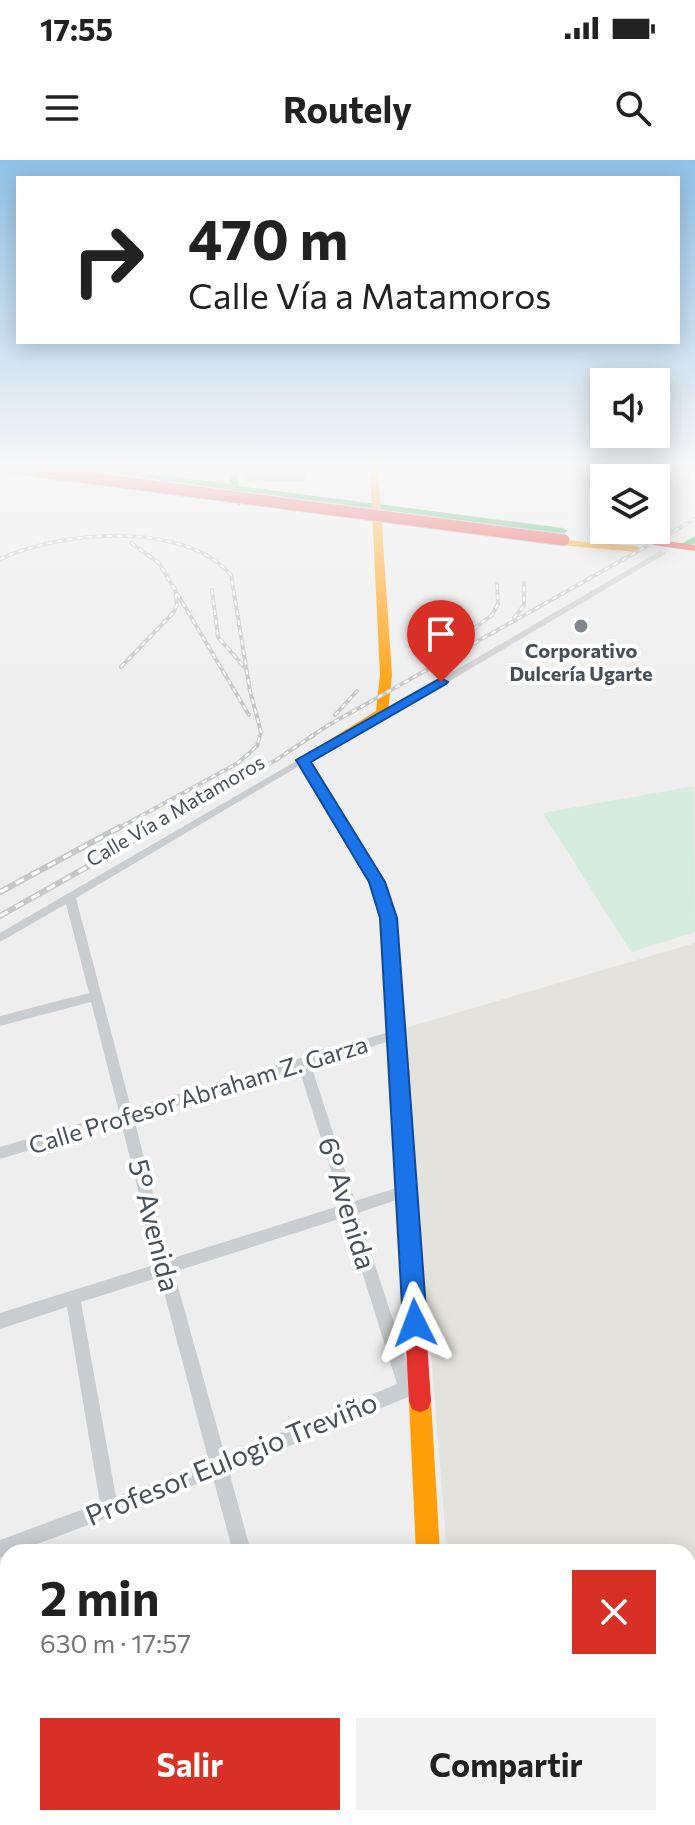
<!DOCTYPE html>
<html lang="es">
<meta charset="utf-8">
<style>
:root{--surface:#fff;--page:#f2f2f2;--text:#222;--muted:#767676;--accent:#d93025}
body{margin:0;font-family:Commissioner,sans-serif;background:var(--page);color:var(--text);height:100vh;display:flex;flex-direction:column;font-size:30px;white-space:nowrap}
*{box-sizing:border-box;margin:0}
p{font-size:26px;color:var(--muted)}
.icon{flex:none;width:44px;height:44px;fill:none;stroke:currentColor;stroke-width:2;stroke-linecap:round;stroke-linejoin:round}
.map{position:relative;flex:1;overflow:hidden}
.drawer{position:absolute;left:0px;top:1384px;width:696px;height:282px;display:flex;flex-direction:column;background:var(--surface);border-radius:24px 24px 0 0;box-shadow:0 4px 20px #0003}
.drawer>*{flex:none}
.banner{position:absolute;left:16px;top:16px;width:664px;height:168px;border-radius:0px;box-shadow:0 4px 20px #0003;background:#fff;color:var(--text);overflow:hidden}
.controls{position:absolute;left:590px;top:208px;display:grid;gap:16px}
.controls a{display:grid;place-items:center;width:80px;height:80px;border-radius:0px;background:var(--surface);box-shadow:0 4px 20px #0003;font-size:40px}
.pin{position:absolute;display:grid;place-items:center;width:68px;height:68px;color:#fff;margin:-82px -34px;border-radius:50% 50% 50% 0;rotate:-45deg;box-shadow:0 0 8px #0007}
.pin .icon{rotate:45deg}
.me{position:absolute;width:88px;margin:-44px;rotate:357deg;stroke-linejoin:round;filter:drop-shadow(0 0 6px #0008)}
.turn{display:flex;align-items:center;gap:28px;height:168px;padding:0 40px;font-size:36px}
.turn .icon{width:104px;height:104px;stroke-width:2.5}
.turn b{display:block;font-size:56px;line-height:68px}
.round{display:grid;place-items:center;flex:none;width:84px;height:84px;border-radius:0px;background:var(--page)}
.head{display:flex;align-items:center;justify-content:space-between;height:136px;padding:0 40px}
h1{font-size:48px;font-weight:700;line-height:60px}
.cta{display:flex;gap:16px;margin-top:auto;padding:16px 40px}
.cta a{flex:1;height:92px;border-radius:0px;background:var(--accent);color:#fff;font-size:32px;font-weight:700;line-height:92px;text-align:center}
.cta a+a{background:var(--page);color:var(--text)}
.status{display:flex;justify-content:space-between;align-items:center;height:56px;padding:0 40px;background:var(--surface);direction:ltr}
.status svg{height:22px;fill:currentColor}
header{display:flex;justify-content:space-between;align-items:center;height:104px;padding:0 40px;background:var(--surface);font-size:36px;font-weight:700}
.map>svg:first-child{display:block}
.commercial{fill:#e4e2dc}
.green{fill:#d5ecde}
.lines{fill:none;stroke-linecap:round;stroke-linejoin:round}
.street{fill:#cacdcf;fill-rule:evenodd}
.fast{fill:#30b455;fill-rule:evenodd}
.slow{fill:#ff9f0a;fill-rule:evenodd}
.jam{fill:#e5322d;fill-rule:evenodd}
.rail-far1-casing{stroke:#c4c6c8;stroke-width:4}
.rail-casing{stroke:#c4c6c8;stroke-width:6}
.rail-far1{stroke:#fff;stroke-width:2;stroke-dasharray:5;stroke-linecap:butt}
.rail{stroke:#fff;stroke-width:3;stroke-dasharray:9;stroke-linecap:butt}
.jam-bridge-casing{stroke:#b4b8bc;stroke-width:13;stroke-linecap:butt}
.jam-bridge{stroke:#e5322d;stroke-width:11}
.wall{fill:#b8b8ba}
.route{fill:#1a73e8;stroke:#114b97;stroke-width:2}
.poi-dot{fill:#82878d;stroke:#fff;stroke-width:3}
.labels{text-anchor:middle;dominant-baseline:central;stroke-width:8;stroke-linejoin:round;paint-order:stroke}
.far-poi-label{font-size:20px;font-weight:bold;fill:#475059;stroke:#fff}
.far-street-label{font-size:20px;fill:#475059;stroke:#fff}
.street-label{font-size:24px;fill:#475059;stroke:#fff}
.near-street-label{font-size:28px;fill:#475059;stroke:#fff}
</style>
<div class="status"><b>17:55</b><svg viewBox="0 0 49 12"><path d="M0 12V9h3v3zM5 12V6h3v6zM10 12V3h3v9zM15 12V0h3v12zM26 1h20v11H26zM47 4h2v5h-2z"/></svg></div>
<header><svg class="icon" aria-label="menu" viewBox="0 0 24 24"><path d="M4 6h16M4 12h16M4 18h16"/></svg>Routely<svg class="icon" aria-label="search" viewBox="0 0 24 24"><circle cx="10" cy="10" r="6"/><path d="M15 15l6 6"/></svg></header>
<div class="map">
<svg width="695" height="1665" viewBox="0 0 695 1665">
<rect width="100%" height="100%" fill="#efeeee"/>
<path class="commercial" d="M 695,783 L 695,1565 L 688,1564 L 688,1392 L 447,1392 L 405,868 Z"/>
<path class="green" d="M 694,626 L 695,772 L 631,792 L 543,653 Z"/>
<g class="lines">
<path class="street" d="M 660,391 L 667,393 L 402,549 L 382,556 L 378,553 L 396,545 Z
M 303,597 L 308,600 L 306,602 L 76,738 L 131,948 L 396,870 L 400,872 L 402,875 L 400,878 L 311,905 L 355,1041 L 409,1024 L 414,1026 L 416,1030 L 414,1034 L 358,1053 L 412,1218 L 418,1216 L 424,1218 L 426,1224 L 424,1230 L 413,1235 L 229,1311 L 251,1392 L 233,1392 L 213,1318 L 16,1392 L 8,1392 L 8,1395 L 0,1398 L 0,1380 L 100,1343 L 67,1147 L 0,1169 L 0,1153 L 157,1104 L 121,963 L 0,999 L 0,987 L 119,952 L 91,842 L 0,866 L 0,856 L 89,833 L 66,744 L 0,782 L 0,773 ZM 299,909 L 342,1045 L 170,1099 L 134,959 ZM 345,1057 L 397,1224 L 225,1296 L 174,1112 ZM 160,1117 L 209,1302 L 116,1337 L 81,1142 Z
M 0,1415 L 7,1417 L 8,1421 L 8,1530 L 1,1527 L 0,1524 Z
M 27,1658 L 47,1658 L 48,1665 L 26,1665 Z"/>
<path class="fast" d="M 0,308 L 66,316 L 70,319 L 66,322 L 0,312 Z
M 83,308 L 106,308 L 231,324 L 227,308 L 235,308 L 239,326 L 563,368 L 568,371 L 563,374 L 241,331 L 243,342 L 239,345 L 235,342 L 232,330 Z
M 695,376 L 695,383 L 686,388 L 678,386 Z
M 432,1658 L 460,1658 L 460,1665 L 432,1665 Z"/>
<path class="slow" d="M 370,308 L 378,308 L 392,515 L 388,553 L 310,601 L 384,722 L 396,758 L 409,908 L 406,913 L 400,915 L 394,913 L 391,908 L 382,758 L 370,722 L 297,600 L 376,551 L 380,515 Z
M 540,378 L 636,386 L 641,389 L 636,392 L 537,383 L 537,379 Z
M 420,1230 L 428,1233 L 431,1241 L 440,1392 L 416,1392 L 409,1241 L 412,1233 Z
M 688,1586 L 695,1587 L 695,1615 L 688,1614 Z"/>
<path class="jam" d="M 621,375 L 695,385 L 695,391 L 618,380 L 616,378 Z
M 400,901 L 406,903 L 409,908 L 431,1241 L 428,1249 L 420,1252 L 412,1249 L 409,1241 L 391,908 L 394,903 Z
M 0,1538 L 8,1538 L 8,1564 L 0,1564 Z"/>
<defs>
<path id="rail-far1" d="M 131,383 L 159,403 L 249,555
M 0,399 C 60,371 184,360 231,415 L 250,531 L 261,572 L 257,586 L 238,603 L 117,669
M 212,430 L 218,477 L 246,509
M 514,458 L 524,445 L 524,423
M 434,499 L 492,455 L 498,444 L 497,424
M 121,507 L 173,453 L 177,445 L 175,428
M 335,555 L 357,531
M 154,669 L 276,600 L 327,566 L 695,359"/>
<path id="rail" d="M 0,732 L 120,667
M 0,756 L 158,667"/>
</defs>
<use href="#rail-far1" class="rail-far1-casing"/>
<use href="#rail" class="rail-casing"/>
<use href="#rail-far1" class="rail-far1"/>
<use href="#rail" class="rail"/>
<defs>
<path id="jam-bridge" d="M 43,312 L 564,380"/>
</defs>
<use href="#jam-bridge" class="jam-bridge-casing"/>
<use href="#jam-bridge" class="jam-bridge"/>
</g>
<path class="wall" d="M 243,308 L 305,308 L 305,321 L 245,322 Z"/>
<linearGradient id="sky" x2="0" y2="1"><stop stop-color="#90c2e7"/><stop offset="0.57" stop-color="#f8f7f7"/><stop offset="1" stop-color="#f8f7f7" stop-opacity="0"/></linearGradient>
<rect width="695" height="541" fill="url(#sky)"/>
<path class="route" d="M 441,518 L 448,522 L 446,524 L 311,602 L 385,722 L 397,758 L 427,1163 L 423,1171 L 415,1175 L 406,1171 L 403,1163 L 380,758 L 369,722 L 296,600 Z"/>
<circle class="poi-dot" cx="581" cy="466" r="8"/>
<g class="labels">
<g class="far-poi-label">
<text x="581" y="490">Corporativo<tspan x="581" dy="23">Dulcería Ugarte</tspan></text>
</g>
<g class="far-street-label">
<text transform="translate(175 650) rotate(-30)">Calle Vía a Matamoros</text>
</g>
<g class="street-label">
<text transform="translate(198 934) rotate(-17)">Calle Profesor Abraham Z. Garza</text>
</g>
<g class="near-street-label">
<text transform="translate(348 1043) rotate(73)">6° Avenida</text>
<text transform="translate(155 1065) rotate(76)">5° Avenida</text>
<text transform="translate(231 1298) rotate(-22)">Profesor Eulogio Treviño</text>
</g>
</g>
</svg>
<div class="controls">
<a><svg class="icon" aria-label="sound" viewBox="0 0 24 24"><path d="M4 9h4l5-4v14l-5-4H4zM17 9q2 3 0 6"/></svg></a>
<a><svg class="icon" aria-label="layers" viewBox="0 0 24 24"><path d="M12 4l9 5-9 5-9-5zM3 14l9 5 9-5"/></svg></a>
</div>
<div class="pin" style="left:441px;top:522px;background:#d93025"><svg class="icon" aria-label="arrive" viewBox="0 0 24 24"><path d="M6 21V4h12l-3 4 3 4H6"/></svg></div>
<svg class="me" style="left:415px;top:1163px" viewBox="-20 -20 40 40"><path d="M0-17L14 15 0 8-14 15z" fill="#1a73e8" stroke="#fff" stroke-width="4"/></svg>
<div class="banner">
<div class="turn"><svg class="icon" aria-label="right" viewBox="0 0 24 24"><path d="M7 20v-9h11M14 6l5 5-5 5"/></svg><div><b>470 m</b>Calle Vía a Matamoros</div></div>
</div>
<section class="drawer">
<div class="head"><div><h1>2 min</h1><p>630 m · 17:57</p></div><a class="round" style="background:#d93025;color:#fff"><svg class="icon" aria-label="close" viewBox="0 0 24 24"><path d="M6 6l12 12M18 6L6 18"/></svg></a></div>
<div class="cta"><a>Salir</a><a>Compartir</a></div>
</section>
</div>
